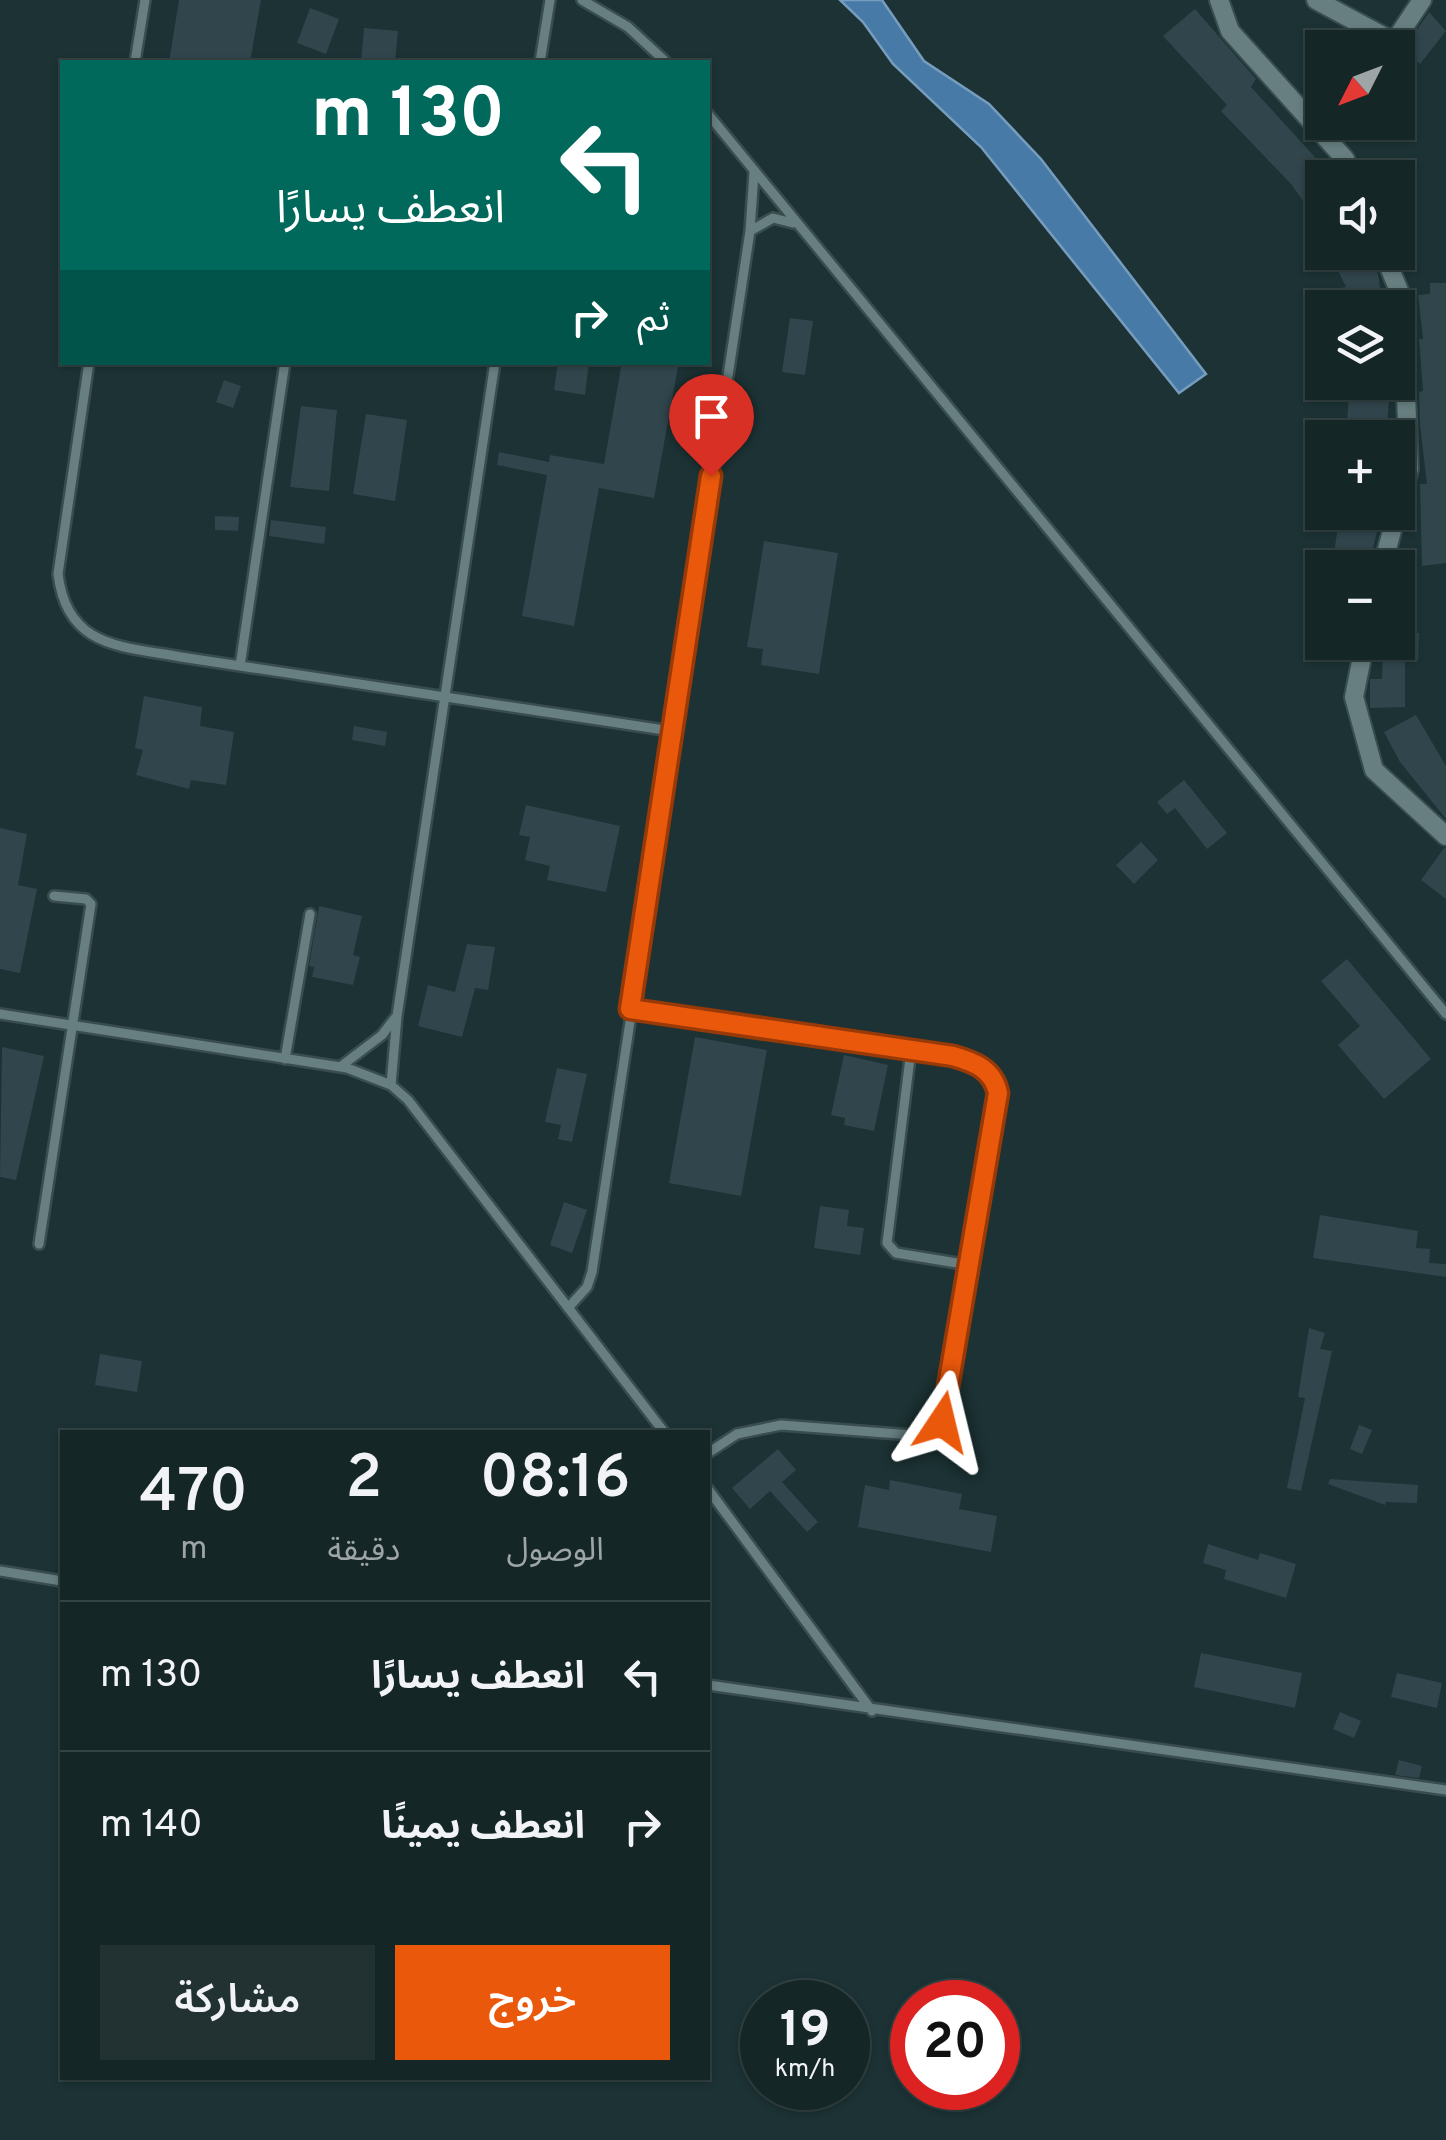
<!DOCTYPE html>
<html lang="ar">
<meta charset="utf-8">
<style>
:root{--surface:#152627;--page:#223233;--text:#f1f3f6;--muted:#9da5a7;--line:#344344;--accent:#ea580c}
body{margin:0;font-family:Overpass,"Noto Sans Arabic",sans-serif;background:var(--page);color:var(--text);direction:rtl;height:100vh;display:flex;flex-direction:column;font-size:38px;white-space:nowrap}
*{box-sizing:border-box;margin:0}
p{font-size:32px;color:var(--muted)}
.icon{flex:none;width:55px;height:55px;fill:none;stroke:currentColor;stroke-width:2;stroke-linecap:round;stroke-linejoin:round}
.map{position:relative;flex:1;overflow:hidden;direction:ltr}
.drawer{position:absolute;left:60px;top:1430px;width:650px;height:650px;display:flex;flex-direction:column;background:var(--surface);border-radius:0px;box-shadow:0 2px 8px #0004,0 0 0 2px var(--line);direction:rtl}
.drawer>*{flex:none}
.hud{position:absolute;left:60px;top:60px;width:650px;height:305px;border-radius:0px;box-shadow:0 2px 8px #0004,0 0 0 2px var(--line);direction:rtl;background:#00695c;color:#fff;overflow:hidden}
.needle{width:65px;rotate:228deg}
.buttons{position:absolute;left:1305px;top:30px;display:grid;gap:20px}
.buttons a{display:grid;place-items:center;width:110px;height:110px;border-radius:0px;background:var(--surface);box-shadow:0 2px 8px #0004,0 0 0 2px var(--line);font-size:50px}
.speed{position:absolute;left:740px;top:1980px;display:flex;gap:20px;font-size:50px;font-weight:700;text-align:center}
.speed>*{display:grid;place-content:center;width:130px;height:130px;border-radius:50%;background:var(--surface);box-shadow:0 2px 8px #0004,0 0 0 2px var(--line);line-height:1}
.speed small{font-size:25px;font-weight:400}
.speed .limit{border:15px solid #d22;background:#fff;color:#111}
.pin{position:absolute;display:grid;place-items:center;width:85px;height:85px;color:#fff;margin:-102px -42px;border-radius:50% 50% 50% 0;rotate:-45deg;box-shadow:0 0 10px #0007}
.pin .icon{rotate:45deg}
.me{position:absolute;width:110px;margin:-55px;rotate:10deg;stroke-linejoin:round;filter:drop-shadow(0 0 8px #0008)}
.turn{display:flex;align-items:center;gap:35px;height:210px;padding:0 40px;font-size:45px}
.turn .icon{width:130px;height:130px;stroke-width:2.5}
.turn b{display:block;font-size:70px;line-height:85px}
.then{display:flex;align-items:center;height:95px;padding:0 40px;background:#0003;gap:20px;font-size:38px}
.eta{display:flex;justify-content:space-evenly;align-items:center;height:170px;text-align:center}
.eta b{font-size:60px;font-weight:600;line-height:70px}
.primary-button{display:flex;gap:20px;margin-top:auto;padding:20px 40px}
.primary-button a{flex:1;height:115px;border-radius:0px;background:var(--accent);color:#fff;font-size:40px;font-weight:600;line-height:115px;text-align:center}
.primary-button a+a{background:var(--page);color:var(--text)}
ul{padding:0;list-style:none}
li{display:flex;align-items:center;gap:30px;height:150px;padding:0 40px;border-top:2px solid var(--line)}
li div{flex:1}
li b{display:block;font-size:38px}
li em{font-style:normal}
.map>svg:first-child{display:block}
.water{fill:#477aa7;stroke:#769dbd;stroke-width:2.5}
.building{fill:#31454d}
.lines{fill:none;stroke-linecap:round;stroke-linejoin:round}
.lane-casing{stroke:#3a4d4e;stroke-width:14}
.street-casing{stroke:#3a4d4e;stroke-width:22}
.lane{stroke:#677f81;stroke-width:9}
.street{stroke:#677f81;stroke-width:18}
.route-casing{stroke:#983908;stroke-width:25}
.route{stroke:#ea580c;stroke-width:18}
</style>
<div class="map">
<svg width="1446" height="2140" viewBox="0 0 1446 2140">
<rect width="100%" height="100%" fill="#1c3234"/>
<path class="water" d="M 840,0 L 882,0 L 924,61 L 989,104 L 1041,159 L 1206,374 L 1179,393 L 981,147 L 893,64 L 863,22 Z"/>
<path class="building" d="M 179,0 L 261,0 L 250,62 L 169,62 Z
M 310,8 L 339,19 L 326,54 L 297,43 Z
M 1195,9 L 1256,79 L 1251,87 L 1322,165 L 1322,227 L 1291,184 L 1221,111 L 1227,105 L 1163,36 Z
M 1429,12 L 1446,31 L 1420,64 L 1403,50 Z
M 364,28 L 398,31 L 395,62 L 361,62 Z
M 1329,252 L 1368,252 L 1378,274 L 1383,308 L 1345,308 L 1340,288 L 1346,287 Z
M 1430,283 L 1446,283 L 1446,563 L 1422,566 L 1420,484 L 1427,484 L 1420,425 L 1419,392 L 1423,391 L 1419,339 L 1423,339 L 1418,295 L 1430,294 Z
M 790,318 L 813,321 L 805,375 L 782,372 Z
M 558,362 L 589,362 L 585,395 L 554,390 Z
M 622,362 L 679,362 L 654,498 L 599,488 L 574,626 L 522,616 L 547,475 L 497,465 L 499,452 L 549,462 L 550,455 L 604,464 Z
M 224,380 L 241,386 L 233,408 L 216,402 Z
M 1350,382 L 1390,384 L 1387,426 L 1347,423 Z
M 301,406 L 337,410 L 329,491 L 290,487 Z
M 366,414 L 407,420 L 395,501 L 353,494 Z
M 1340,512 L 1382,512 L 1368,568 L 1332,568 Z
M 215,516 L 239,517 L 238,531 L 215,530 Z
M 271,520 L 326,527 L 324,544 L 269,536 Z
M 764,541 L 838,553 L 819,674 L 761,665 L 763,649 L 747,647 Z
M 1319,602 L 1322,603 L 1322,647 L 1307,643 Z
M 1398,632 L 1419,633 L 1418,660 L 1405,660 L 1405,707 L 1370,708 L 1370,679 L 1382,679 L 1383,642 L 1398,642 Z
M 144,696 L 202,707 L 200,726 L 234,732 L 226,785 L 191,780 L 189,789 L 136,775 L 143,750 L 135,748 Z
M 1416,715 L 1446,766 L 1446,819 L 1400,762 L 1384,732 Z
M 354,726 L 387,732 L 385,746 L 352,740 Z
M 1184,780 L 1227,833 L 1207,849 L 1175,808 L 1167,814 L 1157,802 Z
M 526,805 L 620,826 L 606,892 L 547,880 L 550,866 L 525,860 L 530,837 L 519,835 Z
M 0,828 L 27,834 L 18,885 L 37,889 L 20,973 L 0,969 Z
M 1141,842 L 1158,860 L 1134,884 L 1116,865 Z
M 1444,848 L 1446,848 L 1446,899 L 1421,880 Z
M 319,906 L 362,916 L 353,955 L 360,957 L 353,985 L 312,977 L 314,967 L 309,966 Z
M 467,944 L 495,947 L 488,990 L 475,988 L 462,1037 L 418,1026 L 428,985 L 455,992 Z
M 1347,959 L 1431,1059 L 1384,1099 L 1338,1045 L 1360,1026 L 1321,981 Z
M 695,1037 L 767,1050 L 741,1196 L 669,1183 Z
M 2,1047 L 44,1056 L 16,1180 L 0,1177 Z
M 844,1055 L 888,1065 L 874,1131 L 844,1125 L 845,1118 L 831,1115 Z
M 557,1068 L 587,1074 L 572,1142 L 558,1139 L 561,1125 L 545,1122 Z
M 564,1202 L 587,1210 L 572,1253 L 550,1245 Z
M 820,1206 L 849,1210 L 847,1226 L 864,1228 L 860,1255 L 814,1248 Z
M 1320,1215 L 1418,1231 L 1416,1248 L 1430,1249 L 1429,1263 L 1446,1264 L 1446,1277 L 1313,1258 Z
M 1309,1328 L 1325,1333 L 1320,1349 L 1332,1351 L 1301,1491 L 1287,1488 L 1305,1398 L 1298,1397 Z
M 100,1354 L 142,1361 L 137,1392 L 95,1385 Z
M 1359,1425 L 1372,1430 L 1362,1454 L 1350,1449 Z
M 778,1449 L 796,1470 L 782,1482 L 818,1522 L 807,1532 L 770,1491 L 750,1509 L 732,1488 Z
M 1330,1479 L 1418,1485 L 1417,1503 L 1386,1502 L 1385,1505 L 1328,1484 Z
M 890,1480 L 962,1494 L 959,1509 L 997,1516 L 991,1552 L 858,1527 L 865,1485 L 889,1490 Z
M 1208,1544 L 1258,1560 L 1260,1553 L 1296,1564 L 1286,1598 L 1224,1579 L 1226,1570 L 1203,1563 Z
M 1201,1653 L 1302,1673 L 1295,1708 L 1194,1687 Z
M 1397,1673 L 1442,1683 L 1437,1708 L 1391,1697 Z
M 1340,1712 L 1361,1721 L 1354,1738 L 1333,1729 Z
M 1399,1760 L 1422,1766 L 1419,1778 L 1395,1775 Z"/>
<g class="lines">
<defs>
<path id="lane" d="M 582,0 L 628,27 L 666,62
M 135,62 L 145,0
M 540,62 L 550,0
M 708,114 L 1446,1014
M 750,231 L 773,218 L 793,223
M 89,362 L 58,574 C 67,648 121,646 181,657 L 671,731
M 240,666 L 285,362
M 631,1009 L 953,1056 L 986,1070 L 998,1093 L 942,1422 L 925,1436 L 781,1425 L 737,1434 L 708,1453
M 0,1014 L 347,1068 L 391,1085 L 408,1100 L 664,1432
M 911,1050 L 887,1243 L 896,1253 L 969,1265
M 285,1059 L 310,914
M 340,1067 L 382,1035 L 395,1018
M 391,1085 L 397,1016 L 495,362
M 39,1244 L 91,904 L 86,899 L 54,896
M 568,1308 L 587,1287 L 592,1272 L 750,231 L 754,172
M 708,1489 L 872,1711
M 0,1571 L 62,1581
M 708,1685 L 1446,1790"/>
<path id="street" d="M 1219,0 L 1230,31 L 1345,159 L 1353,178
M 1316,0 L 1394,42 L 1422,0
M 1383,252 L 1402,298 L 1409,469 L 1398,511
M 1382,568 L 1397,512
M 1365,642 L 1354,697 L 1374,770 L 1446,836"/>
</defs>
<use href="#lane" class="lane-casing"/>
<use href="#street" class="street-casing"/>
<use href="#lane" class="lane"/>
<use href="#street" class="street"/>
</g>
<g class="lines">
<defs>
<path id="route" d="M 711,476 L 630,1009 L 953,1056 C 974,1062 993,1069 998,1093 L 942,1422"/>
</defs>
<use href="#route" class="route-casing"/>
<use href="#route" class="route"/>
</g>
</svg>
<div class="buttons">
<a><svg class="needle" viewBox="-14 -14 28 28"><path d="M0-13l5 13h-10z" fill="#e53935"/><path d="M0 13l5-13h-10z" fill="#9da5a7"/></svg></a>
<a><svg class="icon" aria-label="sound" viewBox="0 0 24 24"><path d="M4 9h4l5-4v14l-5-4H4zM17 9q2 3 0 6"/></svg></a>
<a><svg class="icon" aria-label="layers" viewBox="0 0 24 24"><path d="M12 4l9 5-9 5-9-5zM3 14l9 5 9-5"/></svg></a>
<a>+</a>
<a>−</a>
</div>
<div class="speed"><div>19<small>km/h</small></div><div class="limit">20</div></div>
<div class="pin" style="left:711px;top:476px;background:#d93025"><svg class="icon" aria-label="arrive" viewBox="0 0 24 24"><path d="M6 21V4h12l-3 4 3 4H6"/></svg></div>
<svg class="me" style="left:942px;top:1422px" viewBox="-20 -20 40 40"><path d="M0-17L14 15 0 8-14 15z" fill="#ea580c" stroke="#fff" stroke-width="4"/></svg>
<div class="hud">
<div class="turn"><svg class="icon" aria-label="left" viewBox="0 0 24 24"><path d="M17 20v-9H6M10 6l-5 5 5 5"/></svg><div><b>130 m</b>انعطف يسارًا</div></div>
<div class="then">ثم<svg class="icon" aria-label="right" viewBox="0 0 24 24"><path d="M7 20v-9h11M14 6l5 5-5 5"/></svg></div>
</div>
<section class="drawer">
<div class="eta">
<div><b>08:16</b><p>الوصول</p></div>
<div><b>2</b><p>دقيقة</p></div>
<div><b>470</b><p>m</p></div>
</div>
<ul>
<li><svg class="icon" aria-label="left" viewBox="0 0 24 24"><path d="M17 20v-9H6M10 6l-5 5 5 5"/></svg><div><b>انعطف يسارًا</b></div><em>130 m</em></li>
<li><svg class="icon" aria-label="right" viewBox="0 0 24 24"><path d="M7 20v-9h11M14 6l5 5-5 5"/></svg><div><b>انعطف يمينًا</b></div><em>140 m</em></li>
</ul>
<div class="primary-button"><a>خروج</a><a>مشاركة</a></div>
</section>
</div>
